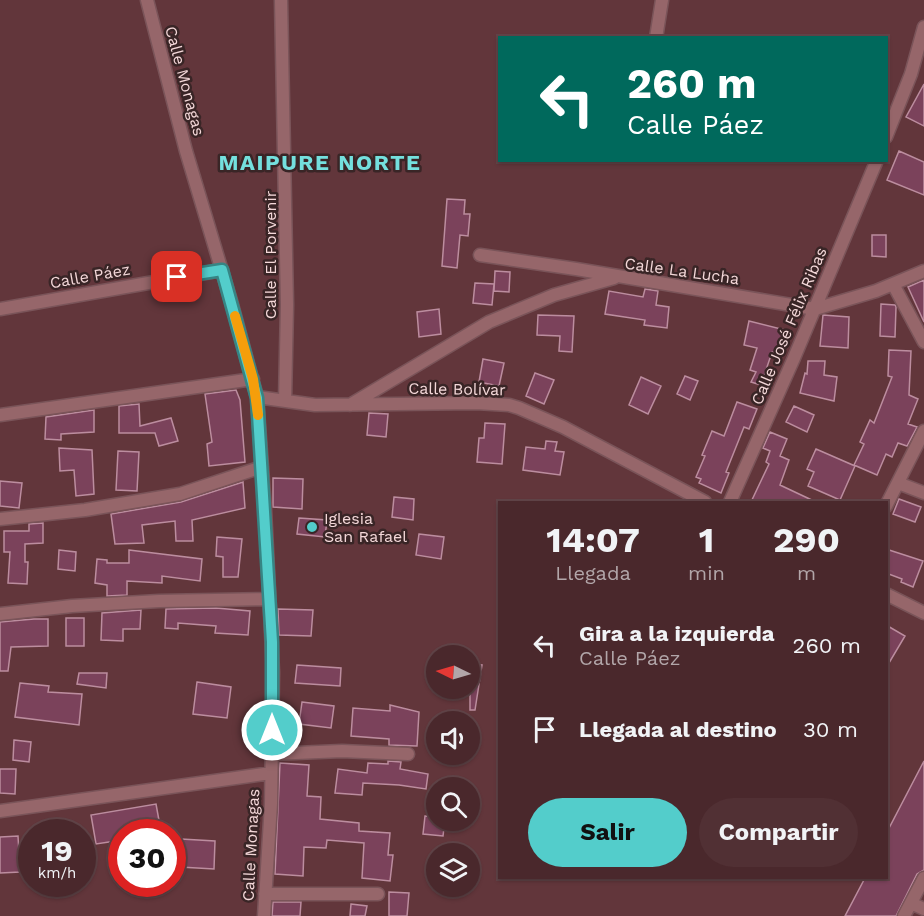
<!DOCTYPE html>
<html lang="es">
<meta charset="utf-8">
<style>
:root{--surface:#4a282c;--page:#513034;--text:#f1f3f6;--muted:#b2a6a9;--line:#614448;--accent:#53cdcb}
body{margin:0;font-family:"Work Sans",sans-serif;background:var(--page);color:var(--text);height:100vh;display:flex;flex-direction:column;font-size:22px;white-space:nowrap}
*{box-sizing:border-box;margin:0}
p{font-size:20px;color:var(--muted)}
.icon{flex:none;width:33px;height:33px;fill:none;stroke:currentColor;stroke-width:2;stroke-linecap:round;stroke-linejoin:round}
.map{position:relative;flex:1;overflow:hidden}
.panel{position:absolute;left:498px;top:501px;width:390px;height:378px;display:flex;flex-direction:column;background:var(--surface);border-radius:0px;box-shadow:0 2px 4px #0004,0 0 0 2px var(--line)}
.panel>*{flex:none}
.top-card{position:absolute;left:498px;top:36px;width:390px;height:126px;border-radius:0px;box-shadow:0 2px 4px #0004,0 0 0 2px var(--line);background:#00695c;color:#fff;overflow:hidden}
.needle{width:39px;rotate:275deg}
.fabs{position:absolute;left:426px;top:645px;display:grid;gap:12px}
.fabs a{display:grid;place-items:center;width:54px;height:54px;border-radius:50%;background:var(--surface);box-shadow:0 2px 4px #0004,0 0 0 2px var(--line);font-size:30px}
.speed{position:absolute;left:18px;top:819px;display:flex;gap:12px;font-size:30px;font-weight:700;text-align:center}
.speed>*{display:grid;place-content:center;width:78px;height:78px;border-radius:50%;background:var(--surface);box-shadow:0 2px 4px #0004,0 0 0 2px var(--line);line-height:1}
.speed small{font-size:15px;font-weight:400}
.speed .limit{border:9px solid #d22;background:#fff;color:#111}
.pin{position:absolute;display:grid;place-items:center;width:51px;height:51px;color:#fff;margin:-26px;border-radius:12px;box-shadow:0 3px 9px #0006}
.me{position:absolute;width:66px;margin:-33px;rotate:0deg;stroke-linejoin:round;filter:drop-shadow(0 0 4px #0008)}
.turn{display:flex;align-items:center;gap:21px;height:126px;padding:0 30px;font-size:27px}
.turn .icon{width:78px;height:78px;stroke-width:2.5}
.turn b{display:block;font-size:42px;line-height:51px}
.eta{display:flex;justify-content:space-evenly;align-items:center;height:102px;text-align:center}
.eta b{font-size:36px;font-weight:700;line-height:42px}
.primary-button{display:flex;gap:12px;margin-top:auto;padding:12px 30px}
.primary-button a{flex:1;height:69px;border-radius:36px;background:var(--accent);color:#111;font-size:24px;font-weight:700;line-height:69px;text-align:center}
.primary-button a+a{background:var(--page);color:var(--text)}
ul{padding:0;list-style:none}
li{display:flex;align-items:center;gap:18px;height:84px;padding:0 30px}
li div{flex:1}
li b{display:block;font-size:22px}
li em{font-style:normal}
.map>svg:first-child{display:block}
.building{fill:#7b425b;stroke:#bc8d9f;stroke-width:1.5}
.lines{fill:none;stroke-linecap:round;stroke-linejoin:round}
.minor-casing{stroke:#7a5459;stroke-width:15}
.minor{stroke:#96666a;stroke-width:12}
.route-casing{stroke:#368584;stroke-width:15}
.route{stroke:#53cdcb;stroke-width:10}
.slow{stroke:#f59e0b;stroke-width:10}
.poi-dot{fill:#53cdcb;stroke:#392526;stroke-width:2}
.labels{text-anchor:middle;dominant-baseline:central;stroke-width:5;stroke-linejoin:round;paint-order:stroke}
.street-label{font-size:16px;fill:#f4d8d9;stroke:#392526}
.poi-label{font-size:16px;fill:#f4d8d9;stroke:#392526;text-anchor:start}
.district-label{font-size:22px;font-weight:bold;letter-spacing:1.5px;fill:#74e0de;stroke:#392526}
</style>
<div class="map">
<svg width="924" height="916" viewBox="0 0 924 916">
<rect width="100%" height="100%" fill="#62363b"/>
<path class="building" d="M 924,84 L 924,126 L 906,117 Z
M 899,151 L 924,162 L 924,195 L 887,180 Z
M 447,199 L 465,200 L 464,214 L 470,214 L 468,236 L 460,235 L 457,268 L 442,266 Z
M 872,235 L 886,235 L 886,257 L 872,256 Z
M 495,271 L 510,272 L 509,292 L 494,291 Z
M 924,280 L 924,322 L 908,287 Z
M 475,283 L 494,284 L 492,305 L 473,303 Z
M 645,289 L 658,291 L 656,305 L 669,307 L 667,328 L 644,325 L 645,320 L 605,314 L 609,291 L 643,297 Z
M 881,304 L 895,305 L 896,307 L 895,337 L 880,336 Z
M 439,309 L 441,334 L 419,337 L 417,312 Z
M 538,315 L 574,316 L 572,352 L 559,351 L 560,336 L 537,335 Z
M 823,315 L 849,317 L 848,348 L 820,346 Z
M 749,321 L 785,330 L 778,353 L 772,352 L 761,385 L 751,382 L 756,372 L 750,370 L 757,348 L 744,345 Z
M 889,350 L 911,351 L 909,395 L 918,399 L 908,424 L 917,427 L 907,446 L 898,443 L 892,457 L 886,454 L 877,475 L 854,465 L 864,444 L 860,442 L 870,420 L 874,423 L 892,377 L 888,376 Z
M 483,359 L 504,363 L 499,386 L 479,382 Z
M 808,361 L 825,361 L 824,375 L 837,377 L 834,401 L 800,393 L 805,373 L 807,374 Z
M 535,373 L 554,380 L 544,404 L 526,396 Z
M 685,376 L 698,381 L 690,400 L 677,394 Z
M 641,377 L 661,386 L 648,414 L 629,405 Z
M 236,390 L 240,400 L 245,462 L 209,466 L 207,444 L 212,442 L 205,394 Z
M 737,402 L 757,409 L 749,429 L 744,427 L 726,472 L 729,473 L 721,493 L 699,483 L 701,479 L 696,477 L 705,456 L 702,455 L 712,431 L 724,436 Z
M 139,404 L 140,426 L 171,418 L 178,441 L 159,446 L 155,433 L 119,433 L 119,406 Z
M 794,406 L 814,415 L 807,432 L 786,422 Z
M 94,410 L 94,432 L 61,434 L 61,440 L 45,439 L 46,417 Z
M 369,413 L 388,414 L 386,437 L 367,435 Z
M 485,423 L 505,424 L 502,464 L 477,462 L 479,438 L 484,438 Z
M 770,432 L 787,439 L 780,456 L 789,460 L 780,485 L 816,502 L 751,502 L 769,464 L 766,462 L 770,451 L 763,448 Z
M 546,441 L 557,442 L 555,451 L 564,452 L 560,475 L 523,470 L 526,447 L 545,449 Z
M 59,448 L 92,450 L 94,494 L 76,496 L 74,470 L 60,471 Z
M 816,449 L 855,466 L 840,500 L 808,486 L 814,472 L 807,469 Z
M 118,451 L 139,452 L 137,491 L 116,490 Z
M 273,478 L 303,479 L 302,509 L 273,507 Z
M 0,481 L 22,483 L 19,508 L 0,506 Z
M 243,482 L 245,508 L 192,520 L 193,541 L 176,541 L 175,521 L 142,525 L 144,543 L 115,544 L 111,514 L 181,502 Z
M 394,497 L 414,499 L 413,520 L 392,517 Z
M 899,499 L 921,507 L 915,522 L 893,514 Z
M 299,518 L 327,520 L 325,537 L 297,534 Z
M 43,523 L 43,543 L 25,544 L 25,562 L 28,562 L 27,584 L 8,583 L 10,552 L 4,552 L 4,531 L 29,531 L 29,524 Z
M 419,534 L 444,537 L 441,559 L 416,555 Z
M 217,537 L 242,539 L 238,577 L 223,577 L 223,557 L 216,556 Z
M 886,549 L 923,561 L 913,587 L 901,582 L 902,579 L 886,573 Z
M 59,550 L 76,552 L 75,571 L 58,569 Z
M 129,550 L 202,559 L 200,581 L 162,576 L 162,583 L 127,581 L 127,595 L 107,596 L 107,585 L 95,583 L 97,559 L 107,560 L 107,563 L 129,563 Z
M 216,608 L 250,611 L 248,635 L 215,633 L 216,626 L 178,623 L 178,629 L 165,628 L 166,609 Z
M 278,609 L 313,610 L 311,636 L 279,635 Z
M 141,610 L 140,629 L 123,629 L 123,641 L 101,640 L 102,613 Z
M 66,618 L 84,618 L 84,646 L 66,646 Z
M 34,619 L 48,619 L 48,646 L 11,647 L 8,671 L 0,671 L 0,622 Z
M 886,625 L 905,636 L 886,668 Z
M 470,664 L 482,665 L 475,710 L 470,710 Z
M 297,665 L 341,668 L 340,686 L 295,683 Z
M 79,673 L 107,673 L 106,688 L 77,684 Z
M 197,682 L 231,687 L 227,718 L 193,714 Z
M 20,683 L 49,686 L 48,692 L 82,694 L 79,725 L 15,717 Z
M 302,702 L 334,706 L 331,728 L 299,724 Z
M 390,705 L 419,712 L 417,746 L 389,745 L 389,739 L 351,736 L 353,708 L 390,711 Z
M 14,740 L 31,742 L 29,762 L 13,760 Z
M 388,761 L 401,762 L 400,769 L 428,774 L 426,789 L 399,785 L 363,783 L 362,795 L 335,793 L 338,769 L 367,773 L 368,763 L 388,764 Z
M 924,761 L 924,870 L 917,874 L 896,916 L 845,916 L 865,878 L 886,878 L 886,834 Z
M 280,763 L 309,765 L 307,796 L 321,797 L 320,819 L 359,823 L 359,831 L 390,833 L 388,855 L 393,855 L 390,881 L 362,878 L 364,843 L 327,840 L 326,848 L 304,847 L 303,876 L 275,874 Z
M 0,769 L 16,769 L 15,794 L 0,793 Z
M 156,804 L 160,826 L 122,832 L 122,840 L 96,844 L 91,815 Z
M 425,816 L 436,817 L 436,820 L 445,820 L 443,836 L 423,834 Z
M 18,836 L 20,872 L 0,873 L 0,837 Z
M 181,839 L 215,841 L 214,869 L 180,867 Z
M 389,892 L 409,893 L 407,916 L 389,916 Z
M 273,902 L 301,902 L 300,916 L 272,916 Z
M 351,904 L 367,906 L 365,916 L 350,916 Z"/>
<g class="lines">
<defs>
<path id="minor" d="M 147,0 L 186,151 L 231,301 L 257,397 L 265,510 L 273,672 L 271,804 L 264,916
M 281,0 L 287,305 L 285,401
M 656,38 L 662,0
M 886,137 L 911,74 L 924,27
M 480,255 L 576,269 L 815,309 L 876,291 L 924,271
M 893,284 L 924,342
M 0,309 L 222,270
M 257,397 L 315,405 L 476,403 L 509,405 L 519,408 L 563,427 L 705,502
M 350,405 L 489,322 L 554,295 L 614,278
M 0,415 L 253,379
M 898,483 L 924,493
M 730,502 L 794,358 L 877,160
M 886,506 L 924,431
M 0,519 L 85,510 L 180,494 L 262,467
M 886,594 L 924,613
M 0,614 L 72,606 L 159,601 L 269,599
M 272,754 L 342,751 L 408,754
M 0,811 L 271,773
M 265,894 L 378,894
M 911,903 L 924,909
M 904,916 L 924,878"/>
</defs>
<use href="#minor" class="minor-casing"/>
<use href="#minor" class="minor"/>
</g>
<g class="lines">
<defs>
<path id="route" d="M 177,277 L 222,270 L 257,398 L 272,642 L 272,730"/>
</defs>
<use href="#route" class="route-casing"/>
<use href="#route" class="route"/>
<path class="slow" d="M 235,316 L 253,379 L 258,415"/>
</g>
<circle class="poi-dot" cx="312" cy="527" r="6"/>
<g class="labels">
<g class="street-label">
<text transform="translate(185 81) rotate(75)">Calle Monagas</text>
<text transform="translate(270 255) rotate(-90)">Calle El Porvenir</text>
<text transform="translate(682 271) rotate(8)">Calle La Lucha</text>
<text transform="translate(90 276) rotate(-10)">Calle Páez</text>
<text transform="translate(789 326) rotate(-67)">Calle José Félix Ribas</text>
<text transform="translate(457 389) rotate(1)">Calle Bolívar</text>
<text transform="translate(251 845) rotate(-87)">Calle Monagas</text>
</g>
<g class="poi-label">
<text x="324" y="518">Iglesia<tspan x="324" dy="18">San Rafael</tspan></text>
</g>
<g class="district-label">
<text x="320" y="162">MAIPURE NORTE</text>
</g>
</g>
</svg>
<div class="fabs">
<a><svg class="needle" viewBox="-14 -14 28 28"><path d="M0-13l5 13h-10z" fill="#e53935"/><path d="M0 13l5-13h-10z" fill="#b2a6a9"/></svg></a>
<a><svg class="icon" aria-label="sound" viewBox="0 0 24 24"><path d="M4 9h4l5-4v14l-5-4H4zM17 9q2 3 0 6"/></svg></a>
<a><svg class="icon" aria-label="search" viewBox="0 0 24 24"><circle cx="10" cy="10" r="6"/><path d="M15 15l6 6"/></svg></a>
<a><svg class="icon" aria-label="layers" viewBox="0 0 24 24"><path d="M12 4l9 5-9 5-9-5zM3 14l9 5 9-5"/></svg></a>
</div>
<div class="speed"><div>19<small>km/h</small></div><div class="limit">30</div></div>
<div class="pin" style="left:177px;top:277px;background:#d93025"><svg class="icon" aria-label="arrive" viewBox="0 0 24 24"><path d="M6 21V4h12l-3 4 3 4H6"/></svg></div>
<svg class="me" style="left:272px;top:730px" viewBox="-20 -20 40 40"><circle r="17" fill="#53cdcb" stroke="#fff" stroke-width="3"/><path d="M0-11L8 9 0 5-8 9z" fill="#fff"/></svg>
<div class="top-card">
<div class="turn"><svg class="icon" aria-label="left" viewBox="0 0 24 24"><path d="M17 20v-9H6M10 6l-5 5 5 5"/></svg><div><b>260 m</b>Calle Páez</div></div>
</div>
<section class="panel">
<div class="eta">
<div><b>14:07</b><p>Llegada</p></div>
<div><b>1</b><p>min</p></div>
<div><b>290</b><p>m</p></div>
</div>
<ul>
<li><svg class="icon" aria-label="left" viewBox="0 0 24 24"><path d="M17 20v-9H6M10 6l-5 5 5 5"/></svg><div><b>Gira a la izquierda</b><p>Calle Páez</p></div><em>260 m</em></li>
<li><svg class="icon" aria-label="arrive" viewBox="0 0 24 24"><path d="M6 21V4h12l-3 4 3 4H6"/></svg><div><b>Llegada al destino</b></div><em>30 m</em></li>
</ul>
<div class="primary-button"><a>Salir</a><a>Compartir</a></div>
</section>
</div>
